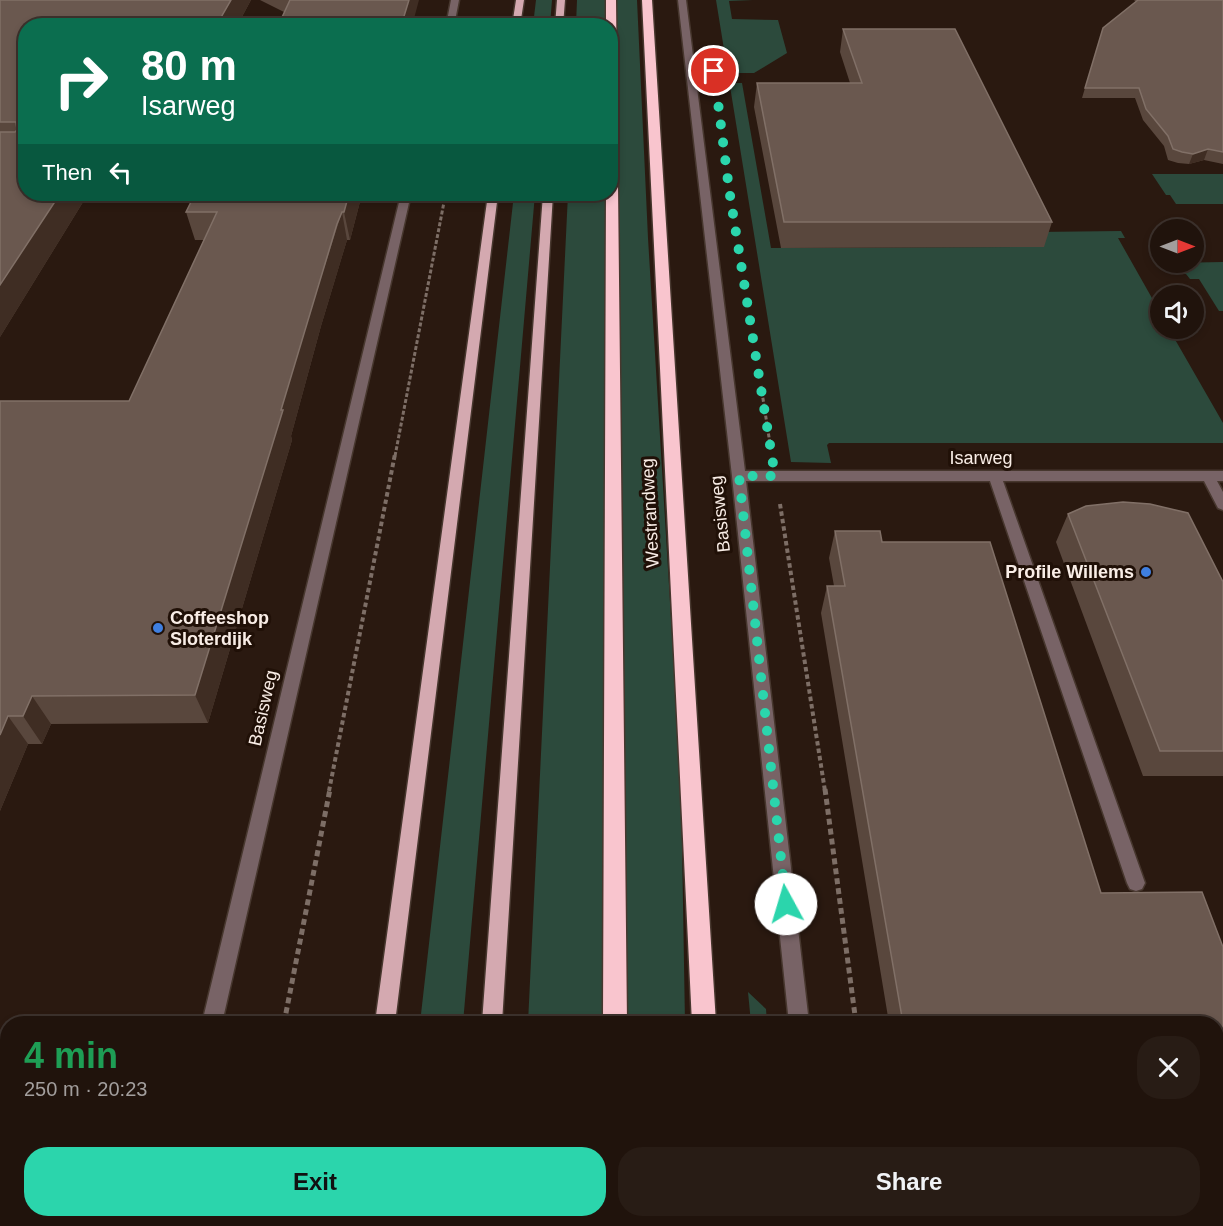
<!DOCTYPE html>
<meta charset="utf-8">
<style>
:root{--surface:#20130c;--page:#281c15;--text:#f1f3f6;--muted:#a29e9d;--line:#3d322d;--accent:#2bd5ac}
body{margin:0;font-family:Arial,sans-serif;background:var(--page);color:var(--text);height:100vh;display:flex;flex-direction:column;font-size:22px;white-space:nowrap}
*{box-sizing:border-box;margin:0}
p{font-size:20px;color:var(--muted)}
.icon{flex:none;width:33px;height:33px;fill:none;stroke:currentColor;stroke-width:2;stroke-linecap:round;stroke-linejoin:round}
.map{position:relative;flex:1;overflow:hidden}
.sheet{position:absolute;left:0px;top:1016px;width:1224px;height:212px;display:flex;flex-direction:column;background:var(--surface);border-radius:24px 24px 0 0;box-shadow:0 3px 9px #0003,0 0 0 2px var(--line)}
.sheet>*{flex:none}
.top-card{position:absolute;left:18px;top:18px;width:600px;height:183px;border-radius:24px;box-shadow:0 3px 9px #0003,0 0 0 2px var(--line);background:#0b6e4f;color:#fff;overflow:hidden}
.needle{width:39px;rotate:90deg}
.buttons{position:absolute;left:1150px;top:219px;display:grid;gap:12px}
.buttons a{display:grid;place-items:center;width:54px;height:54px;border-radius:50%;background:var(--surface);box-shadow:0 3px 9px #0003,0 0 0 2px var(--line);font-size:30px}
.pin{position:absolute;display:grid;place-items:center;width:51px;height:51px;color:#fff;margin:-26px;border:3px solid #fff;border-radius:50%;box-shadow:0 2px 6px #0007}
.me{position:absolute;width:66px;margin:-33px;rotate:354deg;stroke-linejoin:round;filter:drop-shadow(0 0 4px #0008)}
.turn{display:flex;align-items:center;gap:21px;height:126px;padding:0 24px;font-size:27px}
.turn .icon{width:78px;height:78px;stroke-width:2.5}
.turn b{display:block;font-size:42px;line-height:51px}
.then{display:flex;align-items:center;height:57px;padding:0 24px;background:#0003;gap:12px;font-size:22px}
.round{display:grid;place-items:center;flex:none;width:63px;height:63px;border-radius:24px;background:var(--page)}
.headline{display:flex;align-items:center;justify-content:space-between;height:102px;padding:0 24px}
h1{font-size:36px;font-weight:700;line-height:45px;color:#1e9e55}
.cta{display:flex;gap:12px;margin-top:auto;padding:12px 24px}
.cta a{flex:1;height:69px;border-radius:24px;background:var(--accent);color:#111;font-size:24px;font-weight:700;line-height:69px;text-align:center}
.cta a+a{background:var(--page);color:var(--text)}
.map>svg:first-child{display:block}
.green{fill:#2c4a3c}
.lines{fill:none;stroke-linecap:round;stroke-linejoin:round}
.minor-casing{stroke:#47372e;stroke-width:3}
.major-casing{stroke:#47372e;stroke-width:3}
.highway-casing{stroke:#47372e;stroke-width:3}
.path-far3{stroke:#7d6e66;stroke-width:2;stroke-dasharray:3 1.5;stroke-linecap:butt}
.path-far2{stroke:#7d6e66;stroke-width:3;stroke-dasharray:4 2;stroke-linecap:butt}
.path-far1{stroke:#7d6e66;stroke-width:4;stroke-dasharray:4.5 3;stroke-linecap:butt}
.path{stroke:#7d6e66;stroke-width:5;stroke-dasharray:6 4;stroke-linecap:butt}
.minor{fill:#786366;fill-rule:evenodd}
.major{fill:#d4a9b0;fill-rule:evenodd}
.highway{fill:#f9c5ce;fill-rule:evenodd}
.wall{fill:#59473d}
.shaded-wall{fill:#3f2d23}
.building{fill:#6a584f;stroke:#817067;stroke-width:1.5}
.route{stroke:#2bd5ac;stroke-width:10;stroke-dasharray:0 18}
.shop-dot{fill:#3f7fe0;stroke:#201007;stroke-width:2}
.labels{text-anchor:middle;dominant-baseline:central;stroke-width:6;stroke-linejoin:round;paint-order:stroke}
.street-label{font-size:18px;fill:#f9ede6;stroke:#201007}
.poi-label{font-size:18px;font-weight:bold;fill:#f9ede6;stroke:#201007;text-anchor:end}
</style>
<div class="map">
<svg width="1223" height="1226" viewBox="0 0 1223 1226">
<rect width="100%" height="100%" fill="#2a1910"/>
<path class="green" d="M 536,0 L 552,0 L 550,25 L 533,25 Z
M 577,0 L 637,0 L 648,238 L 681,784 L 685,1023 L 528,1023 L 568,194 L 610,194 L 610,26 L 576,25 Z
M 716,0 L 753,0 L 729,1 L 732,19 L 778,20 L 787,53 L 754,73 L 729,73 L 731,83 L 742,83 L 771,248 L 1043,247 L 1036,232 L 1121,231 L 1125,238 L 1118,238 L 1161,314 L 1161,328 L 1169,329 L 1223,423 L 1223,443 L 829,443 L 827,445 L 831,463 L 791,462 Z
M 1152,174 L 1223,174 L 1223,204 L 1176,204 L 1170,195 L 1166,195 Z
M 514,194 L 535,194 L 463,1023 L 420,1023 Z
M 1223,262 L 1223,311 L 1219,311 L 1199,279 L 1190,279 L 1186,274 L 1177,274 L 1170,263 Z
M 748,992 L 766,1009 L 767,1023 L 751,1023 Z
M 518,1220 L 688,1220 L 689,1226 L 518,1226 Z
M 916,1220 L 1045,1220 L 1040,1226 L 917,1226 Z"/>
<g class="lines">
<defs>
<path id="minor" d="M 451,0 L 459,0 L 454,26 L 446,26 Z
M 678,0 L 686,0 L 745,471 L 1223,471 L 1223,481 L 1217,481 L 1223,492 L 1223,510 L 1218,508 L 1204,481 L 1003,481 L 1145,883 L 1142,889 L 1136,891 L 1130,889 L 1127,883 L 990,481 L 746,481 L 809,1023 L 789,1023 L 732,476 Z
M 401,194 L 411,194 L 222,1023 L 202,1023 Z
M 0,1057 L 8,1057 L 8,1077 L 0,1077 Z
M 1216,1161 L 1223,1161 L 1223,1183 L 1216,1183 Z
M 156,1220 L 178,1220 L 176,1226 L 154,1226 Z
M 788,1220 L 810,1220 L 809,1226 L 787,1226 Z
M 827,1220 L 850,1220 L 853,1226 L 829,1226 Z
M 1058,1220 L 1080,1220 L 1082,1226 L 1060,1226 Z"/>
<path id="major" d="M 516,0 L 524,0 L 520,26 L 512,26 Z
M 557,0 L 565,0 L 563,26 L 555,26 Z
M 488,194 L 498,194 L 395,1023 L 375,1023 Z
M 543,194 L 553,194 L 502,1023 L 482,1023 Z
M 348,1220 L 370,1220 L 369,1226 L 347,1226 Z
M 468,1220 L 490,1220 L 490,1226 L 468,1226 Z"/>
<path id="highway" d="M 606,0 L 616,0 L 627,1023 L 603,1023 L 606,194 L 610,194 L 610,26 L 606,26 Z
M 642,0 L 652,0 L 716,1023 L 692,1023 Z
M 602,1220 L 628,1220 L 628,1226 L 602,1226 Z
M 702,1220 L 728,1220 L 728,1226 L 702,1226 Z"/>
</defs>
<use href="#minor" class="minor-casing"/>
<use href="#major" class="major-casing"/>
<use href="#highway" class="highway-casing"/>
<path class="path-far3" d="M 445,198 L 446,194"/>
<path class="path-far2" d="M 761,386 L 771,450
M 395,456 L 445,197"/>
<path class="path-far1" d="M 780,504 L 825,791
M 329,791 L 395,454"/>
<path class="path" d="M 825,789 L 856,1023
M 284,1023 L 330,789
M 882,1220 L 883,1226
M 244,1226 L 245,1220"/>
<use href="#minor" class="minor"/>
<use href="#major" class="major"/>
<use href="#highway" class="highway"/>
</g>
<path class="wall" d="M 0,0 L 251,0 L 237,26 L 26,26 L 26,194 L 88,194 L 0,337 Z
M 260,0 L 419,0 L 284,12 Z
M 1134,0 L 1223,0 L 1223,164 L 1204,160 L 1189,164 L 1178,163 L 1168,160 L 1164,146 L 1143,120 L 1135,98 L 1082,98 L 1103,28 L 1136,2 Z
M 843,29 L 1052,222 L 1044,247 L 781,248 L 754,107 L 757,83 L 850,83 L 840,52 Z
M 195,194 L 362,194 L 350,240 L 347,240 L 343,253 L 321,326 L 291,436 L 292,440 L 208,723 L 51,724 L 42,744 L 28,744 L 0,811 L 0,401 L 129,401 L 204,240 L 195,240 L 186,212 Z
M 1068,514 L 1223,582 L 1223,776 L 1143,776 L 1056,542 Z
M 835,531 L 882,542 L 1101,893 L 1223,947 L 1223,1086 L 1216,1086 L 1216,1023 L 889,1023 L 821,613 L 827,586 L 834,586 L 829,558 Z"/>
<path class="shaded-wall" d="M 231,0 L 251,0 L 237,26 L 216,26 Z
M 409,0 L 419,0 L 412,26 L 401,26 Z
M 1208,149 L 1204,160 L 1189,164 L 1193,154 Z
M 60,194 L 88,194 L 0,337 L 0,285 Z
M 349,194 L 362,194 L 350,240 L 344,212 Z
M 342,212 L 347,240 L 321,326 L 291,436 L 292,440 L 208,723 L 195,695 L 315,297 Z
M 32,696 L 51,724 L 42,744 L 23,716 Z
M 8,716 L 28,744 L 0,811 L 0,735 Z
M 39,1220 L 66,1220 L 64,1226 L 37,1226 Z"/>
<path class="building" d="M 0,0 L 231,0 L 216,26 L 26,26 L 26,194 L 60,194 L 0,285 L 0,132 L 15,132 L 17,130 L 16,122 L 0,122 Z
M 290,0 L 409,0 L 401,26 L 278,26 Z
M 1138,0 L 1223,0 L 1223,152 L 1208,149 L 1193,154 L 1182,152 L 1173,149 L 1168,136 L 1146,109 L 1139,88 L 1085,88 L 1103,28 Z
M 843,29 L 955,29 L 1052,222 L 784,222 L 757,83 L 862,83 Z
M 195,194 L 349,194 L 344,212 L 342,212 L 337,224 L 315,297 L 281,410 L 283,410 L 195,695 L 32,696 L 23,716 L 8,716 L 0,735 L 0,401 L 129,401 L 217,212 L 186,212 Z
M 1123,502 L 1150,504 L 1188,513 L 1223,582 L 1223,751 L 1160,751 L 1068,514 L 1086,506 Z
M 835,531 L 880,531 L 882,542 L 990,542 L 1101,893 L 1202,892 L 1223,947 L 1223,1068 L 1216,1068 L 1216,1023 L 903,1023 L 827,586 L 845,586 Z
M 0,1177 L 8,1177 L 8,1220 L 39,1220 L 37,1226 L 0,1226 Z"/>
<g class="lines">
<path class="route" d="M 714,71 L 729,189 L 775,476 L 739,476 L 786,904"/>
</g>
<g class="shop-dot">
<circle cx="1146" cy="572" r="6"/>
<circle cx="158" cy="628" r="6"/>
</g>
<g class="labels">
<g class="street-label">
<text x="981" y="458">Isarweg</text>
<text transform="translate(650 513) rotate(-93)">Westrandweg</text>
<text transform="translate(720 514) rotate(-96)">Basisweg</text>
<text transform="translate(263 708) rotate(-77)">Basisweg</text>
</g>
<g class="poi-label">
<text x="1134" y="572">Profile Willems</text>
<text x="170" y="618" text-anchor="start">Coffeeshop<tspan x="170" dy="21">Sloterdijk</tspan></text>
</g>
</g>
</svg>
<div class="buttons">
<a><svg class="needle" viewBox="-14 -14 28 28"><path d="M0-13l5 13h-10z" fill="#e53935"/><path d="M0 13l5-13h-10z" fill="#a29e9d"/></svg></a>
<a><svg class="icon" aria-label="sound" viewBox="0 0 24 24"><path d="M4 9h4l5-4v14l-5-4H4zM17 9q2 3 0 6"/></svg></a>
</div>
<div class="pin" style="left:714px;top:71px;background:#d93025"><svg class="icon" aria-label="arrive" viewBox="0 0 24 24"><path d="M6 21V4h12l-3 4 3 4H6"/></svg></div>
<svg class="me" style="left:786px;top:904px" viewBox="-20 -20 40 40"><circle r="19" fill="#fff"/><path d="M0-13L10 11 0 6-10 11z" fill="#2bd5ac"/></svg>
<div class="top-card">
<div class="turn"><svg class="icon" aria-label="right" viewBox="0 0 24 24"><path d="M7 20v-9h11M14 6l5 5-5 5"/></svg><div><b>80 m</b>Isarweg</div></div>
<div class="then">Then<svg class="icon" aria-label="left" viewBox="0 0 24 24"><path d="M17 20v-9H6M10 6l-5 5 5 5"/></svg></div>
</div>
<section class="sheet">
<div class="headline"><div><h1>4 min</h1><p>250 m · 20:23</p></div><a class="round"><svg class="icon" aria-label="close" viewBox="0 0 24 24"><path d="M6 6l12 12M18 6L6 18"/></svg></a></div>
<div class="cta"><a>Exit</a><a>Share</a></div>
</section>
</div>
